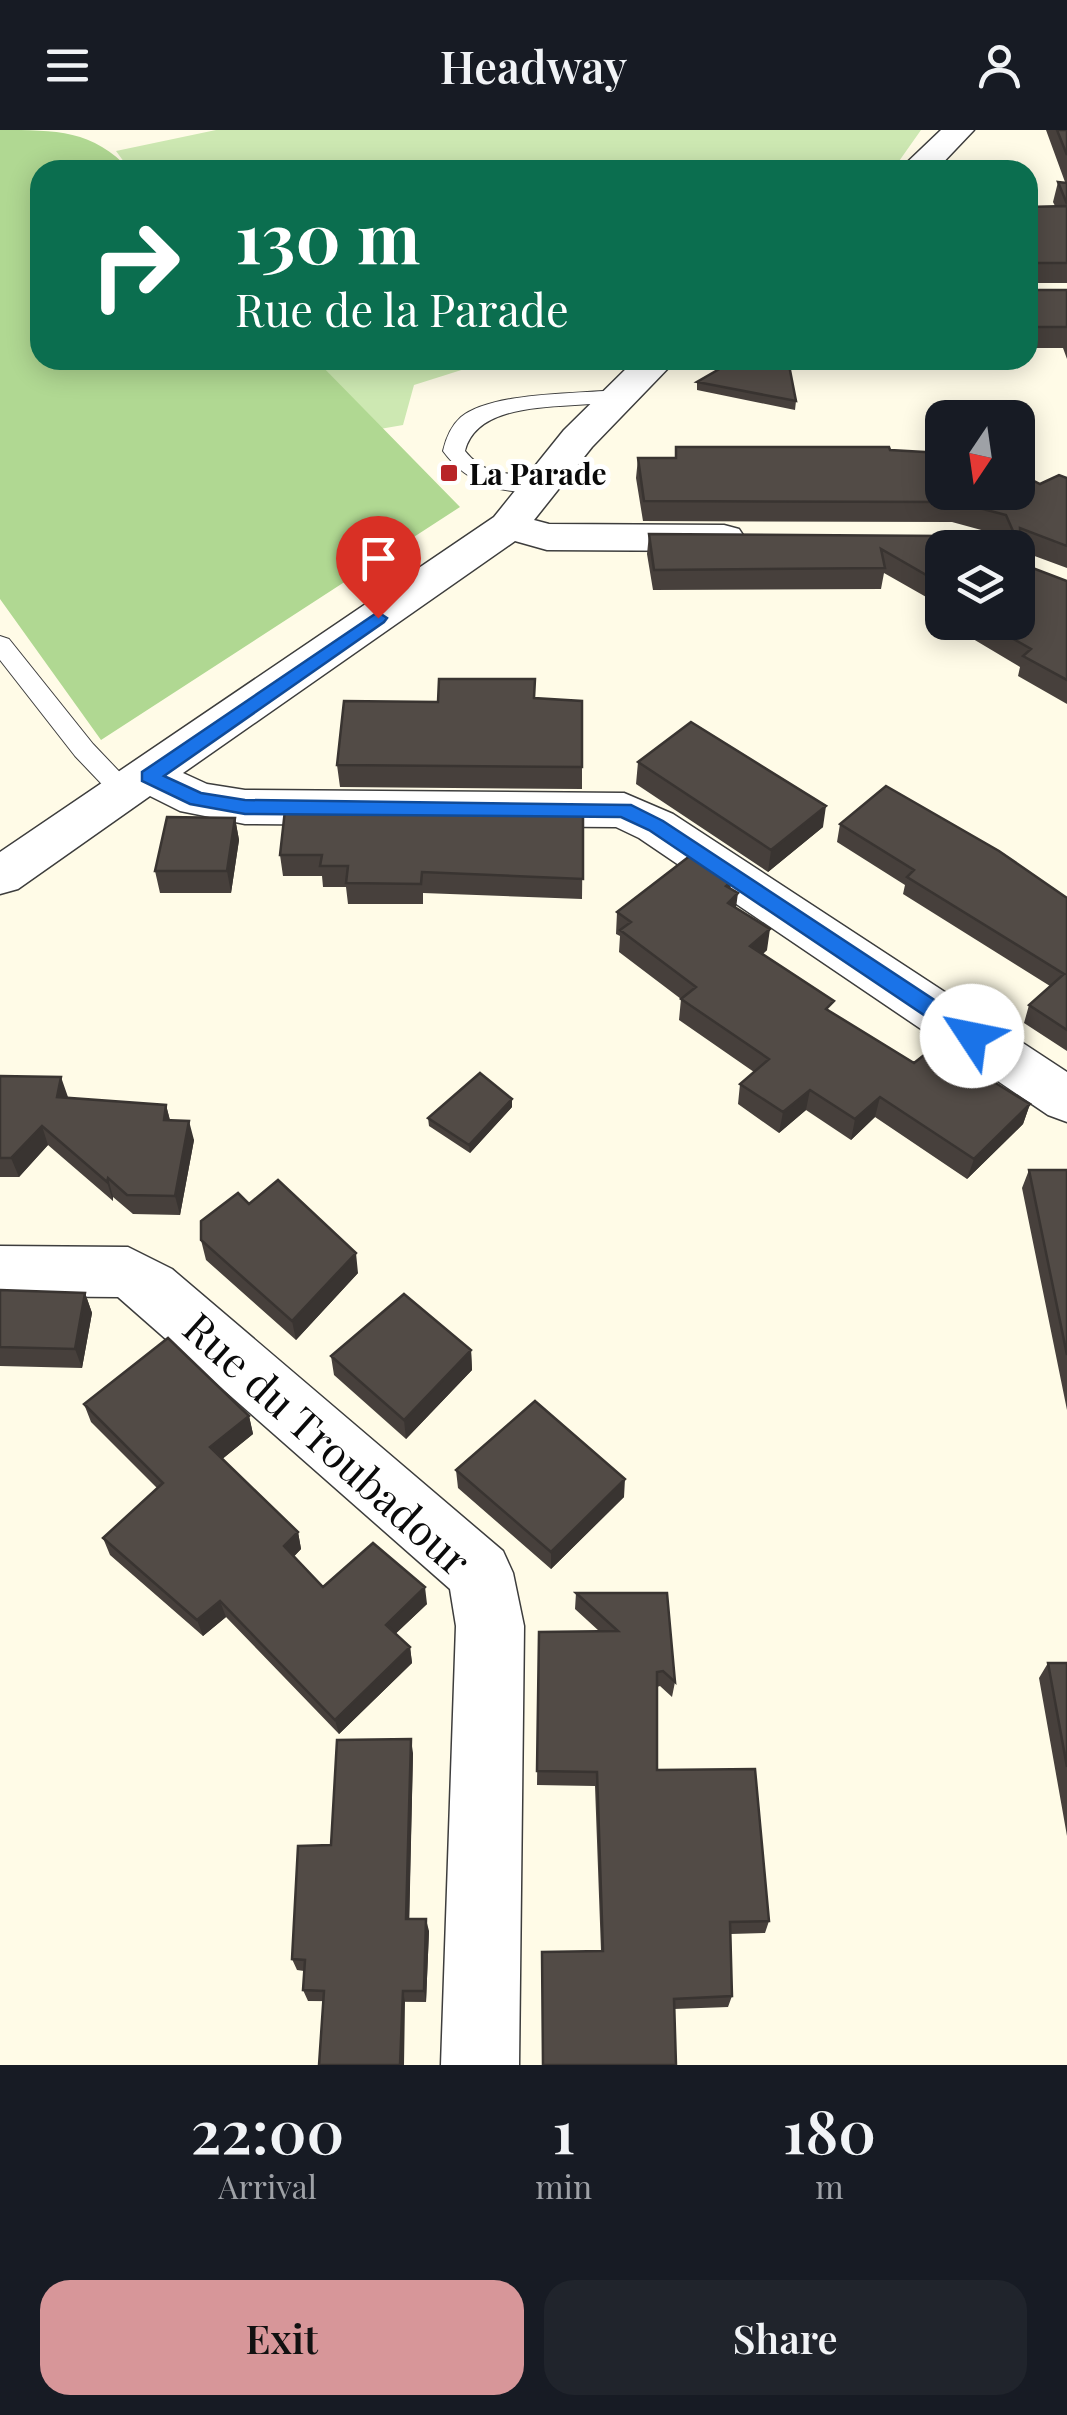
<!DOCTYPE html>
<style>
:root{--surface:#171b24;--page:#20242c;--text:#f1f3f6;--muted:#9ea1a6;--accent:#d79699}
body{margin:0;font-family:"Playfair Display",serif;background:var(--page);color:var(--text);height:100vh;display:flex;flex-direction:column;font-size:38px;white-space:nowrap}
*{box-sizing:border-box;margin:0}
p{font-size:32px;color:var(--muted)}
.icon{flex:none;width:55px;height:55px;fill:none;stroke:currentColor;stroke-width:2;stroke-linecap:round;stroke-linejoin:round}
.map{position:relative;height:1935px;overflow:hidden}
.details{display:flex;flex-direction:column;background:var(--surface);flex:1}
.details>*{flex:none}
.top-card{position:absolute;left:30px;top:30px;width:1008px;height:210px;border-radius:30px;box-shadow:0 5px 25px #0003;background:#0b6e4f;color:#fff;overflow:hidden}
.needle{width:65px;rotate:193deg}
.fabs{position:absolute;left:925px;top:270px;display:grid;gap:20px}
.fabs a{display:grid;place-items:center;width:110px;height:110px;border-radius:20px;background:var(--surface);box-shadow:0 5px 25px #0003;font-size:50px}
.pin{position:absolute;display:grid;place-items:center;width:85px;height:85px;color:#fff;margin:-102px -42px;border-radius:50% 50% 50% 0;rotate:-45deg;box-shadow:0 0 10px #0007}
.pin .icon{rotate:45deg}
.me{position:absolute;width:110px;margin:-55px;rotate:304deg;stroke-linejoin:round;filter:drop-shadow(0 0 8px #0008)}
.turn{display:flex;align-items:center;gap:35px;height:210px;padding:0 40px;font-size:45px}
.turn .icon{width:130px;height:130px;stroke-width:2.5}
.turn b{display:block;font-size:70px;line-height:85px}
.eta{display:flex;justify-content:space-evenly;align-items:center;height:170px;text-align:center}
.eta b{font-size:60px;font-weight:600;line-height:70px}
.primary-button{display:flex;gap:20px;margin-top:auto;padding:20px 40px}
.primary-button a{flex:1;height:115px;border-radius:30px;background:var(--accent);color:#111;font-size:40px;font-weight:600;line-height:115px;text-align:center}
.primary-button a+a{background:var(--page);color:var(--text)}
header{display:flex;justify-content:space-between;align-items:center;height:130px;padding:0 40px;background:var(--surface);font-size:45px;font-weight:600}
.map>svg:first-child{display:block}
.green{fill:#cde8b2}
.forest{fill:#b0d892}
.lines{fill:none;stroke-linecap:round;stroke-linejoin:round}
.service-casing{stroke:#3d3d3d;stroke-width:2}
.minor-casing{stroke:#3d3d3d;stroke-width:3}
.service{fill:#fff;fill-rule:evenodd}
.minor{fill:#fff;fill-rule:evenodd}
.wall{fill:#47403c}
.shaded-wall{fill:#393431}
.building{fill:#524b46;stroke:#393431;stroke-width:2.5}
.route{fill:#1a73e8;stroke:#114b97;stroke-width:2.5}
.poi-dot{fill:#b82427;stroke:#fff;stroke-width:4}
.labels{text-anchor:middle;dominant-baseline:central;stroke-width:10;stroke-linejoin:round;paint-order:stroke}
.far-poi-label{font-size:30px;font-weight:bold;fill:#0a0a0a;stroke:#fff;text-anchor:start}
.near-street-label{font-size:42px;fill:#0a0a0a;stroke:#fff}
</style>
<header><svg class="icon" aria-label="menu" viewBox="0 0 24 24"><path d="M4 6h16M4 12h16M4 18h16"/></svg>Headway<svg class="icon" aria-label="person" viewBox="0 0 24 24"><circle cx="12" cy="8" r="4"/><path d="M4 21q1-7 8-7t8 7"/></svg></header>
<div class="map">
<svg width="1067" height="1935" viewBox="0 0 1067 1935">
<rect width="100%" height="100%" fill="#fffbe7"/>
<path class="green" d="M 216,0 L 921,0 L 897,34 L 887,40 L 130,40 L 116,21 Z
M 316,230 L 493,230 L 414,255 L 403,295 L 380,299 Z"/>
<path class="forest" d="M 0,0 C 57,0 93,0 130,40 L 40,40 L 40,230 L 316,230 L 460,377 L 101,610 L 0,469 Z"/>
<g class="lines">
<defs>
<path id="service" d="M 615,260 L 626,266 L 622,270 C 577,281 479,265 465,321 C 490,352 515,340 548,348 L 551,353 L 548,358 C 507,368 468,355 443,321 C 446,308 451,296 461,287 C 492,262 576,264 615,260 Z
M 0,506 L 9,509 L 93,614 L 134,657 L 138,663 L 134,669 L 116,669 L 75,626 L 0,530 Z"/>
<path id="minor" d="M 941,0 L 974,0 L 936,40 L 899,40 Z
M 635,230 L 676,230 L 592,317 L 534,390 L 549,394 L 724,395 L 739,399 L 745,408 L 739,417 L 724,421 L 547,420 L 515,411 L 183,643 L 207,654 L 245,660 L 624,663 L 673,684 L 1067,942 L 1067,992 L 1048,985 L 639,708 L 616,697 L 245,694 L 180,681 L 150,666 L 18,759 L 0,764 L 0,722 L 494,387 L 564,300 Z
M 0,1116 L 128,1117 L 172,1139 L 503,1421 L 513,1443 L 524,1496 L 519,1935 L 441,1935 L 456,1496 L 450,1459 L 118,1167 L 0,1166 Z"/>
</defs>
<use href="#service" class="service-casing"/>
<use href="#minor" class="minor-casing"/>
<use href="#service" class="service"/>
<use href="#minor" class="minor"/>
</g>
<path class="wall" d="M 1046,0 L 1067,0 L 1067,153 L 1030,153 L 1030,160 L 1067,160 L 1067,229 L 1063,218 L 1028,218 L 1028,77 L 1055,76 L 1053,72 L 1058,52 L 1065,52 Z
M 697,252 L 796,271 L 795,280 L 697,260 Z
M 676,317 L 890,320 L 988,373 L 1040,354 L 1067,348 L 1067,438 L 1021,421 L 1022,434 L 1067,451 L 1067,574 L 1018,546 L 1020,537 L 953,497 L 954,492 L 1018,492 L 942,418 L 942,476 L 884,443 L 881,459 L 653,460 L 647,424 L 649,404 L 946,406 L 985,401 L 952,392 L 643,391 L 636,348 L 638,328 L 675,328 Z
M 535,568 L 582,637 L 582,659 L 340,657 L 337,635 L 438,572 Z
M 638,632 L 823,697 L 768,742 L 636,654 Z
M 583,680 L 582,769 L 423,763 L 423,774 L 348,774 L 346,757 L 323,757 L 322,746 L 283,746 L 280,725 Z
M 235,688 L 239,710 L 231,763 L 160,763 L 155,741 Z
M 840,694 L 1067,768 L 1067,921 L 1024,893 L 1029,875 L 1050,856 L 903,764 L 905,755 L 837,712 Z
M 731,752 L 730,759 L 736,778 L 767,820 L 763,824 L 831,882 L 914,933 L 992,945 L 991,950 L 1030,974 L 1023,994 L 967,1049 L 875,987 L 851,1010 L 806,980 L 779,1003 L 738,974 L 740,954 L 754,942 L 679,890 L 681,869 L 619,822 L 620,806 L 616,804 L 617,782 Z
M 0,946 L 68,968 L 166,975 L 170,990 L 194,1010 L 180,1085 L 133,1084 L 113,1067 L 113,1071 L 48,1015 L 19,1047 L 0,1047 Z
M 512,977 L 470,1023 L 429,996 L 428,988 Z
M 1029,1040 L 1067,1040 L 1067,1280 L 1022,1058 Z
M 249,1074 L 358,1143 L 296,1210 L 206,1130 L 201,1110 Z
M 0,1160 L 85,1163 L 92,1183 L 82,1238 L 0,1236 Z
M 471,1220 L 472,1240 L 406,1309 L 334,1245 L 331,1226 Z
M 84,1274 L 249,1286 L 253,1304 L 222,1329 L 298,1402 L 301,1419 L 294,1426 L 323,1457 L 427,1474 L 395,1504 L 410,1517 L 412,1533 L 339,1604 L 226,1487 L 203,1506 L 110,1425 L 103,1408 L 157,1358 L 91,1292 Z
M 456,1340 L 624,1367 L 551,1439 L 458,1358 Z
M 576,1463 L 675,1552 L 672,1567 L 660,1556 L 657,1557 L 657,1640 L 769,1791 L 765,1803 L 731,1804 L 732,1866 L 728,1877 L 674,1879 L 601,1821 L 595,1656 L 537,1655 L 539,1502 L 599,1501 L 575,1479 Z
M 1048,1533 L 1067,1533 L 1067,1706 L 1039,1548 Z
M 413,1623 L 409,1789 L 429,1801 L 426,1872 L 308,1871 L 303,1860 L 304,1841 L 297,1840 L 292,1829 L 331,1715 Z"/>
<path class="shaded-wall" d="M 826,676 L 823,697 L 768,742 L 771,720 Z
M 235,688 L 239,710 L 231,763 L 227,741 Z
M 731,752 L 729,772 L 738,763 L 735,785 L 726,794 L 726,756 Z
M 770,799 L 767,820 L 747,837 L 750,816 Z
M 61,947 L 68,967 L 63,986 L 57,967 Z
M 810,960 L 806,980 L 779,1003 L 783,982 Z
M 880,967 L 875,987 L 851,1010 L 855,989 Z
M 512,969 L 512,977 L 470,1023 L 469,1015 Z
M 1030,974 L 1023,994 L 967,1049 L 974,1029 Z
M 166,975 L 171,995 L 164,990 Z
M 189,991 L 194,1010 L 180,1085 L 175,1066 Z
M 42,996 L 48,1015 L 19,1047 L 11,1028 Z
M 108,1048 L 113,1067 L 113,1071 L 107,1052 Z
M 356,1123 L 358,1143 L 296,1210 L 292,1191 Z
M 85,1163 L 92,1183 L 82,1238 L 75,1219 Z
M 471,1220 L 472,1240 L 406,1309 L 404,1290 Z
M 249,1286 L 253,1304 L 215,1335 L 210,1317 Z
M 625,1349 L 624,1367 L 551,1439 L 551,1422 Z
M 298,1402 L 301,1419 L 288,1433 L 284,1416 Z
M 425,1457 L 427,1474 L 388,1511 L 386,1495 Z
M 220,1471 L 226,1487 L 203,1506 L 197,1490 Z
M 410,1517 L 412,1533 L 339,1604 L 335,1590 Z
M 411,1609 L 413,1623 L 409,1802 L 406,1789 Z
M 426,1789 L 429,1801 L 426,1872 L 424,1861 Z
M 403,1861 L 405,1872 L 404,1935 L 400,1935 Z"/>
<path class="building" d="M 1057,0 L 1067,0 L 1067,25 Z
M 1058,52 L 1067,53 L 1067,74 Z
M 1067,76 L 1067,133 L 1030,133 L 1030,160 L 1067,160 L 1067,197 L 1028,197 L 1028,77 Z
M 735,230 L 788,230 L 796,271 L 697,252 Z
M 676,317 L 889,317 L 890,320 L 942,323 L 942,362 L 984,362 L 988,373 L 1003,362 L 1018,362 L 1018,353 L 1026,347 L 1040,354 L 1059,345 L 1067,348 L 1067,416 L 1020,398 L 1022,434 L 1067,451 L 1067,550 L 1023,526 L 1031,519 L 984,492 L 1018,492 L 1018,418 L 942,418 L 942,454 L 881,419 L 885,438 L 654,440 L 649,404 L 946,406 L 950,402 L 1013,401 L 1006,385 L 956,372 L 644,371 L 638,328 L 676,328 Z
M 439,549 L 535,549 L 534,568 L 582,571 L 582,637 L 337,635 L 344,571 L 438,572 Z
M 691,592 L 826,676 L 771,720 L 638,632 Z
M 886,656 L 999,721 L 1067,768 L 1067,900 L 1029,875 L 1064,844 L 907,747 L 914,740 L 840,694 Z
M 285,680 L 583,680 L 583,749 L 422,742 L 421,754 L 346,753 L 348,736 L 320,736 L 322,725 L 280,725 Z
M 167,687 L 235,688 L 227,741 L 155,741 Z
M 691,725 L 731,752 L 726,756 L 738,763 L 728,773 L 770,799 L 750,816 L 834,871 L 826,879 L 914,933 L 938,914 L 992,945 L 989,949 L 1030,974 L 974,1029 L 880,967 L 855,989 L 810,960 L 783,982 L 740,954 L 769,929 L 681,869 L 696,857 L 620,800 L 631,792 L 617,782 Z
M 480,943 L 512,969 L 469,1015 L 428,988 Z
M 0,946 L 61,947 L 57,967 L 166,975 L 164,990 L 189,991 L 175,1066 L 127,1065 L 108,1048 L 107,1052 L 42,996 L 11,1028 L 0,1028 Z
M 1029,1040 L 1067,1040 L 1067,1225 Z
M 278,1050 L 356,1123 L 292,1191 L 201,1110 L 201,1091 L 238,1063 L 249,1074 Z
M 0,1160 L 85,1163 L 75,1219 L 0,1217 Z
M 404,1164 L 471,1220 L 404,1290 L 331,1226 Z
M 168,1208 L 249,1286 L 210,1317 L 298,1402 L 284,1416 L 323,1457 L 373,1413 L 425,1457 L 386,1495 L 410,1517 L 335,1590 L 220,1471 L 197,1490 L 103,1408 L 163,1353 L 84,1274 Z
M 535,1271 L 625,1349 L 551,1422 L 456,1340 Z
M 576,1463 L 667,1463 L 675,1552 L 663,1541 L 657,1542 L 657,1640 L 755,1639 L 769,1791 L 730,1792 L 732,1866 L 674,1869 L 676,1935 L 543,1935 L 542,1822 L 603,1821 L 597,1642 L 537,1641 L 539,1502 L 618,1501 Z
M 1048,1533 L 1067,1533 L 1067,1637 Z
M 411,1609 L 406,1789 L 426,1789 L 424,1861 L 403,1861 L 400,1935 L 319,1935 L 324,1861 L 303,1860 L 305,1830 L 292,1829 L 298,1716 L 331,1715 L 337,1610 Z"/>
<path class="route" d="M 378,482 L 387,488 L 384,492 L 164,646 L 201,663 L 245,670 L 631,675 L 663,691 L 980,900 L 983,906 L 980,912 L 964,912 L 649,700 L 621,687 L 245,684 L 190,674 L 142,651 L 142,642 Z"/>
<rect class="poi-dot" x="439" y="333" width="20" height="20" rx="5"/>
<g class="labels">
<g class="far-poi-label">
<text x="469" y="343">La Parade</text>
</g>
<g class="near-street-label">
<text transform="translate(328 1313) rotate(42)">Rue du Troubadour</text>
</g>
</g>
</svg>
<div class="fabs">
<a><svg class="needle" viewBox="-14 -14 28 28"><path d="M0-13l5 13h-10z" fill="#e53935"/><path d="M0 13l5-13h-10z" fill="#9ea1a6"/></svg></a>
<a><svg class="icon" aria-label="layers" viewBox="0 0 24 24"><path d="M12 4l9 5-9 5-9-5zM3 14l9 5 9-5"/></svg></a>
</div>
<div class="pin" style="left:378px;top:488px;background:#d93025"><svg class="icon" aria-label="arrive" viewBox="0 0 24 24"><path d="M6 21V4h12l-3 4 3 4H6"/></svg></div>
<svg class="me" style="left:972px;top:906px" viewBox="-20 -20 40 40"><circle r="19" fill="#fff"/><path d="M0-13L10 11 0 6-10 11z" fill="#1a73e8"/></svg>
<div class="top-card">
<div class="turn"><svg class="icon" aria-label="right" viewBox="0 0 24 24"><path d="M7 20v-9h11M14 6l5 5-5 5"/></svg><div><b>130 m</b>Rue de la Parade</div></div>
</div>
</div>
<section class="details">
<div class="eta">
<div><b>22:00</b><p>Arrival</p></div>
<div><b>1</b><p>min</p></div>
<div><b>180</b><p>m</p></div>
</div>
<div class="primary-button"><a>Exit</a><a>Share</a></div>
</section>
